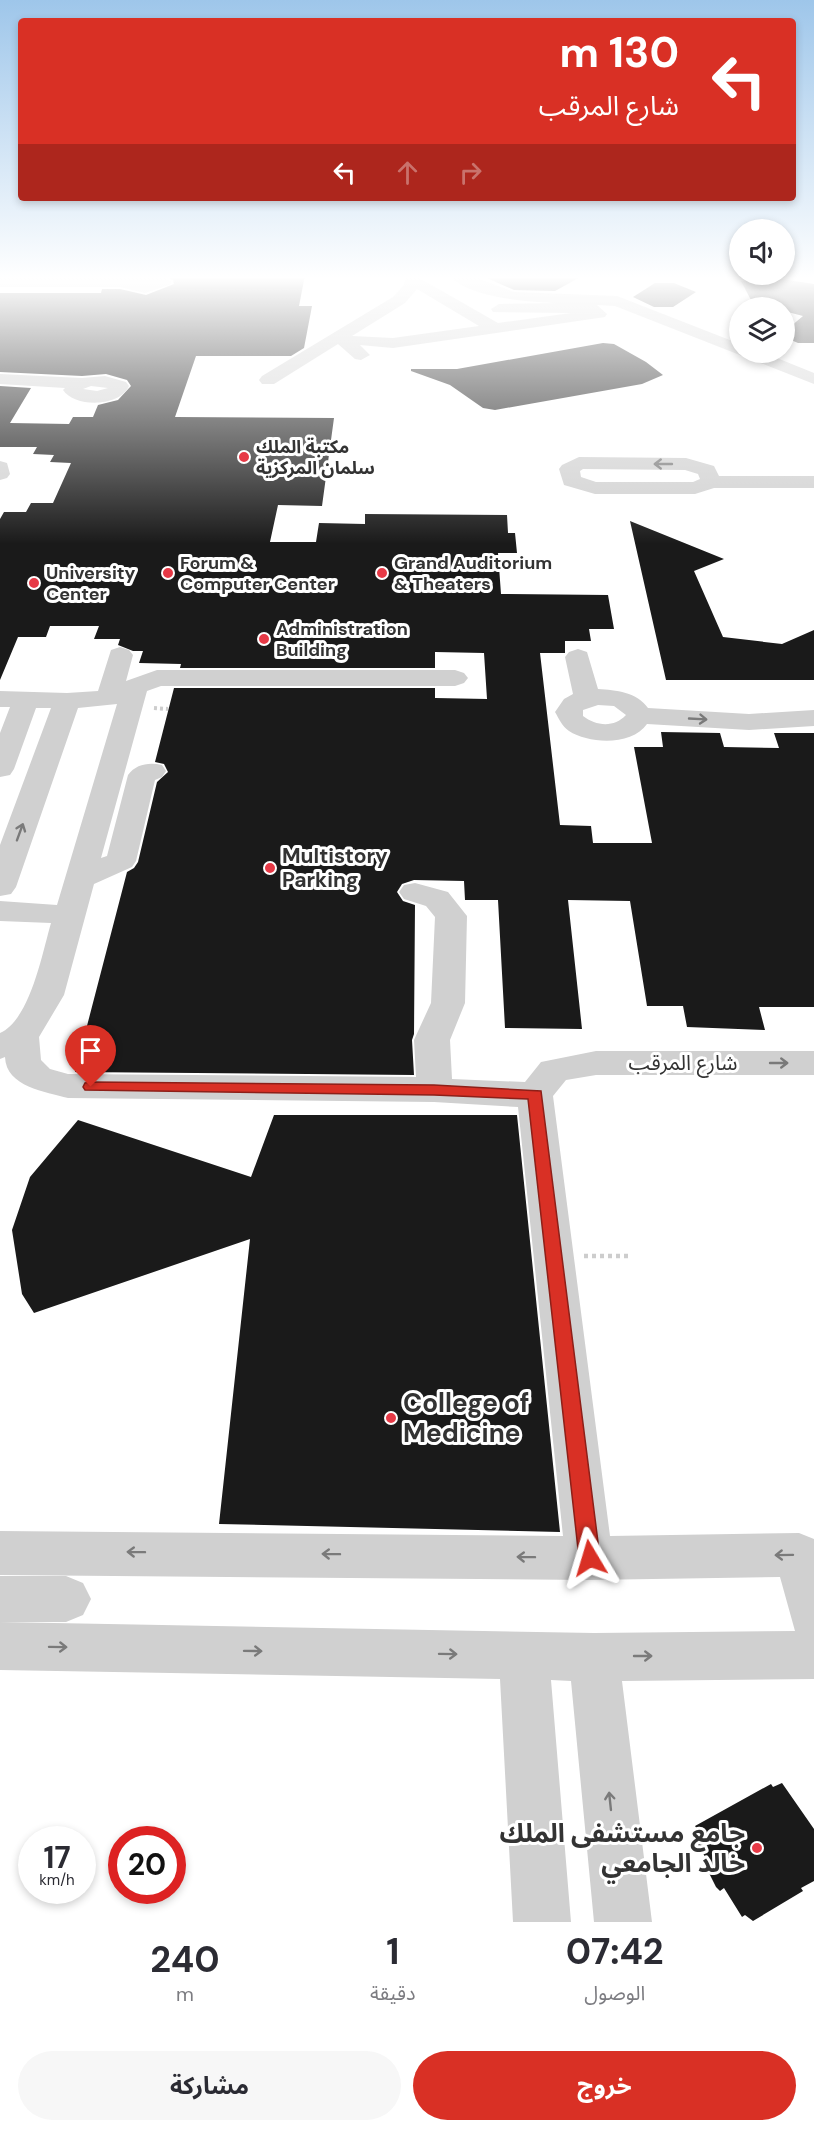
<!DOCTYPE html>
<html lang="ar">
<meta charset="utf-8">
<style>
:root{--surface:#fff;--page:#f7f7f7;--text:#2b2b33;--muted:#7c7c81;--accent:#d93025}
body{margin:0;font-family:"DM Sans","Noto Sans Arabic",sans-serif;background:var(--page);color:var(--text);direction:rtl;height:100vh;display:flex;flex-direction:column;font-size:22px;white-space:nowrap}
*{box-sizing:border-box;margin:0}
p{font-size:20px;color:var(--muted)}
.icon{flex:none;width:33px;height:33px;fill:none;stroke:currentColor;stroke-width:2;stroke-linecap:round;stroke-linejoin:round}
.map{position:relative;height:1922px;overflow:hidden;direction:ltr}
.drawer{display:flex;flex-direction:column;background:var(--surface);flex:1}
.drawer>*{flex:none}
.guide{position:absolute;left:18px;top:18px;width:778px;height:183px;border-radius:6px;box-shadow:0 3px 9px #0003;direction:rtl;background:#d93025;color:#fff;overflow:hidden}
.tools{position:absolute;left:729px;top:219px;display:grid;gap:12px}
.tools a{display:grid;place-items:center;width:66px;height:66px;border-radius:50%;background:var(--surface);box-shadow:0 3px 9px #0003;font-size:30px}
.speed{position:absolute;left:18px;top:1826px;display:flex;gap:12px;font-size:30px;font-weight:700;text-align:center}
.speed>*{display:grid;place-content:center;width:78px;height:78px;border-radius:50%;background:var(--surface);box-shadow:0 3px 9px #0003;line-height:1}
.speed small{font-size:15px;font-weight:400}
.speed .limit{border:9px solid #d22;background:#fff;color:#111}
.pin{position:absolute;display:grid;place-items:center;width:51px;height:51px;color:#fff;margin:-62px -26px;border-radius:50% 50% 50% 0;rotate:-45deg;box-shadow:0 0 6px #0007}
.pin .icon{rotate:45deg}
.me{position:absolute;width:66px;margin:-33px;rotate:353deg;stroke-linejoin:round;filter:drop-shadow(0 0 4px #0008)}
.turn{display:flex;align-items:center;gap:21px;height:126px;padding:0 18px;font-size:27px}
.turn .icon{width:78px;height:78px;stroke-width:2.5}
.turn b{display:block;font-size:42px;line-height:51px}
.lanes{display:flex;align-items:center;height:57px;padding:0 18px;background:#0003;justify-content:center;gap:30px;direction:ltr}
.lanes .off{opacity:.35}
.eta{display:flex;justify-content:space-evenly;align-items:center;height:102px;text-align:center}
.eta b{font-size:36px;font-weight:700;line-height:42px}
.primary-button{display:flex;gap:12px;margin-top:auto;padding:12px 18px}
.primary-button a{flex:1;height:69px;border-radius:36px;background:var(--accent);color:#fff;font-size:24px;font-weight:700;line-height:69px;text-align:center}
.primary-button a+a{background:var(--page);color:var(--text)}
.map>svg:first-child{display:block}
.building{fill:#1a1a1a}
.lines{fill:none;stroke-linecap:round;stroke-linejoin:round}
.path-far1{stroke:#cdcdcd;stroke-width:4;stroke-dasharray:3 3;stroke-linecap:butt}
.path{stroke:#cdcdcd;stroke-width:4.5;stroke-dasharray:4 4;stroke-linecap:butt}
.minor{fill:#d0d0d0;fill-rule:evenodd}
.oneway{stroke:#7a7a7a}
.route{fill:#d93025;stroke:#8d1f18;stroke-width:1.5}
.poi-dot{fill:#e63946;stroke:#fff;stroke-width:2}
.labels{text-anchor:middle;dominant-baseline:central;stroke-width:6;stroke-linejoin:round;paint-order:stroke}
.far-poi-label{font-size:18px;font-weight:bold;fill:#333;stroke:#fff;text-anchor:start}
.poi-label{font-size:21px;font-weight:bold;fill:#333;stroke:#fff;text-anchor:start}
.street-label{font-size:21px;fill:#333;stroke:#fff}
.near-poi-label{font-size:26px;font-weight:bold;fill:#333;stroke:#fff;text-anchor:start}
</style>
<div class="map">
<svg width="814" height="1922" viewBox="0 0 814 1922">
<rect width="100%" height="100%" fill="#fff"/>
<path class="building" d="M 163,275 L 305,275 L 299,306 L 312,306 L 304,348 L 291,356 L 196,356 L 175,417 L 334,418 L 322,506 L 278,505 L 270,542 L 316,542 L 319,523 L 365,524 L 365,514 L 507,515 L 508,533 L 515,533 L 517,553 L 498,553 L 501,594 L 608,595 L 614,629 L 589,629 L 591,641 L 565,641 L 565,653 L 540,653 L 560,825 L 591,826 L 593,843 L 652,843 L 634,747 L 663,747 L 661,732 L 720,733 L 724,747 L 779,748 L 774,733 L 814,733 L 814,1007 L 759,1007 L 765,1030 L 687,1027 L 683,1006 L 647,1006 L 630,901 L 568,900 L 582,1029 L 505,1028 L 498,900 L 465,900 L 464,881 L 414,880 L 402,884 L 397,892 L 403,901 L 415,905 L 414,1034 L 412,1040 L 414,1075 L 75,1072 L 127,872 L 134,868 L 138,862 L 157,782 L 168,772 L 164,764 L 155,762 L 174,688 L 435,688 L 435,698 L 487,699 L 484,653 L 435,652 L 435,668 L 180,668 L 181,664 L 139,663 L 143,651 L 133,651 L 118,645 L 120,639 L 94,639 L 99,626 L 50,626 L 46,637 L 18,637 L 0,680 L 0,519 L 4,512 L 26,512 L 31,503 L 53,503 L 71,463 L 50,462 L 54,455 L 33,454 L 37,447 L 0,447 L 0,386 L 31,388 L 10,423 L 69,424 L 73,417 L 93,417 L 98,405 L 118,400 L 131,386 L 127,380 L 106,374 L 82,376 L 0,372 L 0,293 L 101,293 L 102,289 L 120,289 L 146,295 L 174,284 L 173,280 Z
M 480,275 L 584,275 L 555,291 L 514,290 Z
M 756,275 L 814,284 L 814,343 L 798,343 L 784,337 L 784,332 L 803,316 L 784,311 L 784,308 L 771,308 L 762,305 L 759,300 L 751,300 L 741,281 L 764,281 Z
M 655,283 L 674,283 L 696,292 L 673,307 L 654,307 L 633,297 Z
M 603,343 L 614,344 L 646,362 L 663,375 L 642,384 L 495,410 L 483,408 L 450,385 L 411,371 L 411,369 L 457,369 Z
M 630,521 L 724,559 L 694,571 L 723,637 L 782,644 L 814,630 L 814,680 L 666,680 Z
M 274,1115 L 517,1115 L 560,1532 L 219,1524 L 250,1239 L 34,1313 L 22,1294 L 12,1230 L 30,1177 L 78,1120 L 251,1177 Z
M 782,1783 L 814,1829 L 814,1881 L 801,1888 L 803,1891 L 753,1921 L 745,1915 L 742,1917 L 724,1888 L 720,1891 L 716,1887 L 706,1867 L 710,1865 L 693,1837 L 696,1836 L 693,1831 L 697,1829 L 695,1826 L 771,1784 L 773,1787 Z"/>
<g class="lines">
<path class="path-far1" d="M 154,708 L 168,709"/>
<path class="path" d="M 584,1256 L 631,1256"/>
<path class="minor" d="M 130,275 L 159,275 L 172,282 L 169,285 L 145,293 L 120,287 L 0,287 L 0,277 L 125,277 Z
M 406,275 L 422,275 L 421,279 L 498,323 L 571,313 L 493,312 L 491,309 L 499,304 L 557,303 C 530,302 467,298 449,275 L 469,275 L 514,292 L 617,296 L 740,344 L 740,352 L 762,352 L 814,373 L 814,384 L 615,306 L 597,305 L 607,314 L 605,317 L 393,348 L 360,345 L 370,355 L 361,360 L 355,359 L 338,344 L 274,384 L 262,384 L 259,380 L 262,376 L 393,297 L 404,285 ZM 417,289 L 479,326 L 393,338 L 352,336 L 405,303 Z
M 0,374 L 82,378 L 105,376 L 126,382 L 129,386 C 120,407 75,408 63,390 L 65,388 L 0,384 ZM 91,386 L 108,388 L 97,391 L 83,389 Z
M 579,457 L 686,458 L 714,466 L 719,476 L 814,476 L 814,488 L 714,488 L 695,494 L 595,494 L 564,485 L 559,469 L 562,465 ZM 583,469 L 685,470 L 698,474 L 700,479 L 693,482 L 596,482 L 581,477 L 580,471 Z
M 0,461 L 7,463 L 10,474 L 7,478 L 0,480 Z
M 120,647 L 129,650 L 133,655 L 126,681 L 157,670 L 455,670 L 464,673 L 468,678 L 464,683 L 455,686 L 161,686 L 147,691 L 101,858 L 107,856 L 128,775 C 136,764 149,762 162,765 L 166,771 L 162,777 L 155,780 L 136,861 L 132,867 L 94,884 L 64,995 L 39,1037 L 41,1060 L 50,1069 L 68,1074 L 416,1077 L 414,1040 L 431,1003 L 435,917 L 426,906 L 404,899 L 399,892 L 404,885 L 415,883 L 448,892 L 467,916 L 465,1003 L 450,1040 L 452,1079 L 525,1082 L 541,1062 L 596,1051 L 814,1051 L 814,1075 L 596,1075 L 566,1080 L 553,1096 L 610,1536 L 799,1533 L 814,1539 L 814,1679 L 622,1681 L 652,1922 L 594,1922 L 571,1681 L 551,1680 L 571,1922 L 513,1922 L 500,1679 L 0,1670 L 0,1622 L 594,1633 L 795,1631 L 780,1577 L 589,1580 L 0,1575 L 0,1531 L 563,1536 L 518,1107 L 434,1102 L 68,1098 C 46,1092 6,1087 5,1057 L 0,1059 L 0,1033 C 30,1020 42,954 51,923 L 0,921 L 0,901 L 57,905 L 117,704 L 78,708 L 16,887 L 11,894 L 0,896 L 0,845 L 51,708 L 36,708 L 14,769 L 10,775 L 0,777 L 0,733 L 10,707 L 0,707 L 0,691 L 67,693 L 98,691 L 111,650 Z
M 578,649 L 587,652 L 598,689 C 616,690 637,692 648,708 L 749,714 L 814,710 L 814,726 L 749,730 L 647,724 C 632,746 589,744 569,731 C 562,726 559,719 555,712 L 564,699 L 573,694 L 565,657 L 569,652 ZM 598,705 L 614,706 L 626,715 C 614,728 596,726 583,716 L 583,710 Z
M 0,1576 L 66,1576 L 83,1583 L 91,1599 L 83,1615 L 66,1622 L 0,1622 Z"/>
</g>
<defs><path id="oneway-shaft" d="M-6 0H5M1.5-3L5.5 0L1.5 3" fill="none" stroke-width="1.6" stroke-linecap="round" stroke-linejoin="round" transform="scale(1.5)"/></defs>
<g class="oneway">
<use href="#oneway-shaft" transform="translate(663 464) rotate(-180)"/>
<use href="#oneway-shaft" transform="translate(698 719) rotate(3)"/>
<use href="#oneway-shaft" transform="translate(20 832) rotate(-70)"/>
<use href="#oneway-shaft" transform="translate(779 1063)"/>
<use href="#oneway-shaft" transform="translate(136 1552) rotate(-179)"/>
<use href="#oneway-shaft" transform="translate(331 1554) rotate(-179)"/>
<use href="#oneway-shaft" transform="translate(784 1555) rotate(179)"/>
<use href="#oneway-shaft" transform="translate(526 1557) rotate(-179)"/>
<use href="#oneway-shaft" transform="translate(58 1647) rotate(1)"/>
<use href="#oneway-shaft" transform="translate(253 1651) rotate(1)"/>
<use href="#oneway-shaft" transform="translate(448 1654) rotate(1)"/>
<use href="#oneway-shaft" transform="translate(643 1656)"/>
<use href="#oneway-shaft" transform="translate(610 1801) rotate(-96)"/>
</g>
<linearGradient id="sky" x2="0" y2="1"><stop stop-color="#9ec6ea"/><stop offset="0.51" stop-color="#fff"/><stop offset="1" stop-color="#fff" stop-opacity="0"/></linearGradient>
<rect width="814" height="544" fill="url(#sky)"/>
<path class="route" d="M 91,1082 L 434,1085 L 541,1091 L 600,1558 L 597,1564 L 590,1567 L 582,1564 L 579,1558 L 528,1099 L 434,1095 L 85,1090 L 83,1087 L 85,1083 Z"/>
<g class="poi-dot">
<circle cx="244" cy="457" r="6"/>
<circle cx="168" cy="573" r="6"/>
<circle cx="382" cy="573" r="6"/>
<circle cx="34" cy="583" r="6"/>
<circle cx="264" cy="639" r="6"/>
<circle cx="270" cy="868" r="6"/>
<circle cx="391" cy="1418" r="6"/>
<circle cx="757" cy="1848" r="6"/>
</g>
<g class="labels">
<g class="far-poi-label">
<text x="256" y="447">مكتبة الملك<tspan x="256" dy="21">سلمان المركزية</tspan></text>
<text x="180" y="563">Forum &amp;<tspan x="180" dy="21">Computer Center</tspan></text>
<text x="394" y="563">Grand Auditorium<tspan x="394" dy="21">&amp; Theaters</tspan></text>
<text x="46" y="573">University<tspan x="46" dy="21">Center</tspan></text>
<text x="276" y="629">Administration<tspan x="276" dy="21">Building</tspan></text>
</g>
<g class="poi-label">
<text x="282" y="856">Multistory<tspan x="282" dy="24">Parking</tspan></text>
</g>
<g class="street-label">
<text x="683" y="1063">شارع المرقب</text>
</g>
<g class="near-poi-label">
<text x="403" y="1403">College of<tspan x="403" dy="30">Medicine</tspan></text>
<text x="745" y="1833" text-anchor="end">جامع مستشفى الملك<tspan x="745" dy="30">خالد الجامعي</tspan></text>
</g>
</g>
</svg>
<div class="tools">
<a><svg class="icon" aria-label="sound" viewBox="0 0 24 24"><path d="M4 9h4l5-4v14l-5-4H4zM17 9q2 3 0 6"/></svg></a>
<a><svg class="icon" aria-label="layers" viewBox="0 0 24 24"><path d="M12 4l9 5-9 5-9-5zM3 14l9 5 9-5"/></svg></a>
</div>
<div class="speed"><div>17<small>km/h</small></div><div class="limit">20</div></div>
<div class="pin" style="left:91px;top:1087px;background:#d93025"><svg class="icon" aria-label="arrive" viewBox="0 0 24 24"><path d="M6 21V4h12l-3 4 3 4H6"/></svg></div>
<svg class="me" style="left:590px;top:1558px" viewBox="-20 -20 40 40"><path d="M0-17L14 15 0 8-14 15z" fill="#d93025" stroke="#fff" stroke-width="4"/></svg>
<div class="guide">
<div class="turn"><svg class="icon" aria-label="left" viewBox="0 0 24 24"><path d="M17 20v-9H6M10 6l-5 5 5 5"/></svg><div><b>130 m</b>شارع المرقب</div></div>
<div class="lanes"><svg class="icon" aria-label="left" viewBox="0 0 24 24"><path d="M17 20v-9H6M10 6l-5 5 5 5"/></svg><svg class="icon off" aria-label="ahead" viewBox="0 0 24 24"><path d="M12 20V5M6 11l6-6 6 6"/></svg><svg class="icon off" aria-label="right" viewBox="0 0 24 24"><path d="M7 20v-9h11M14 6l5 5-5 5"/></svg></div>
</div>
</div>
<section class="drawer">
<div class="eta">
<div><b>07:42</b><p>الوصول</p></div>
<div><b>1</b><p>دقيقة</p></div>
<div><b>240</b><p>m</p></div>
</div>
<div class="primary-button"><a>خروج</a><a>مشاركة</a></div>
</section>
